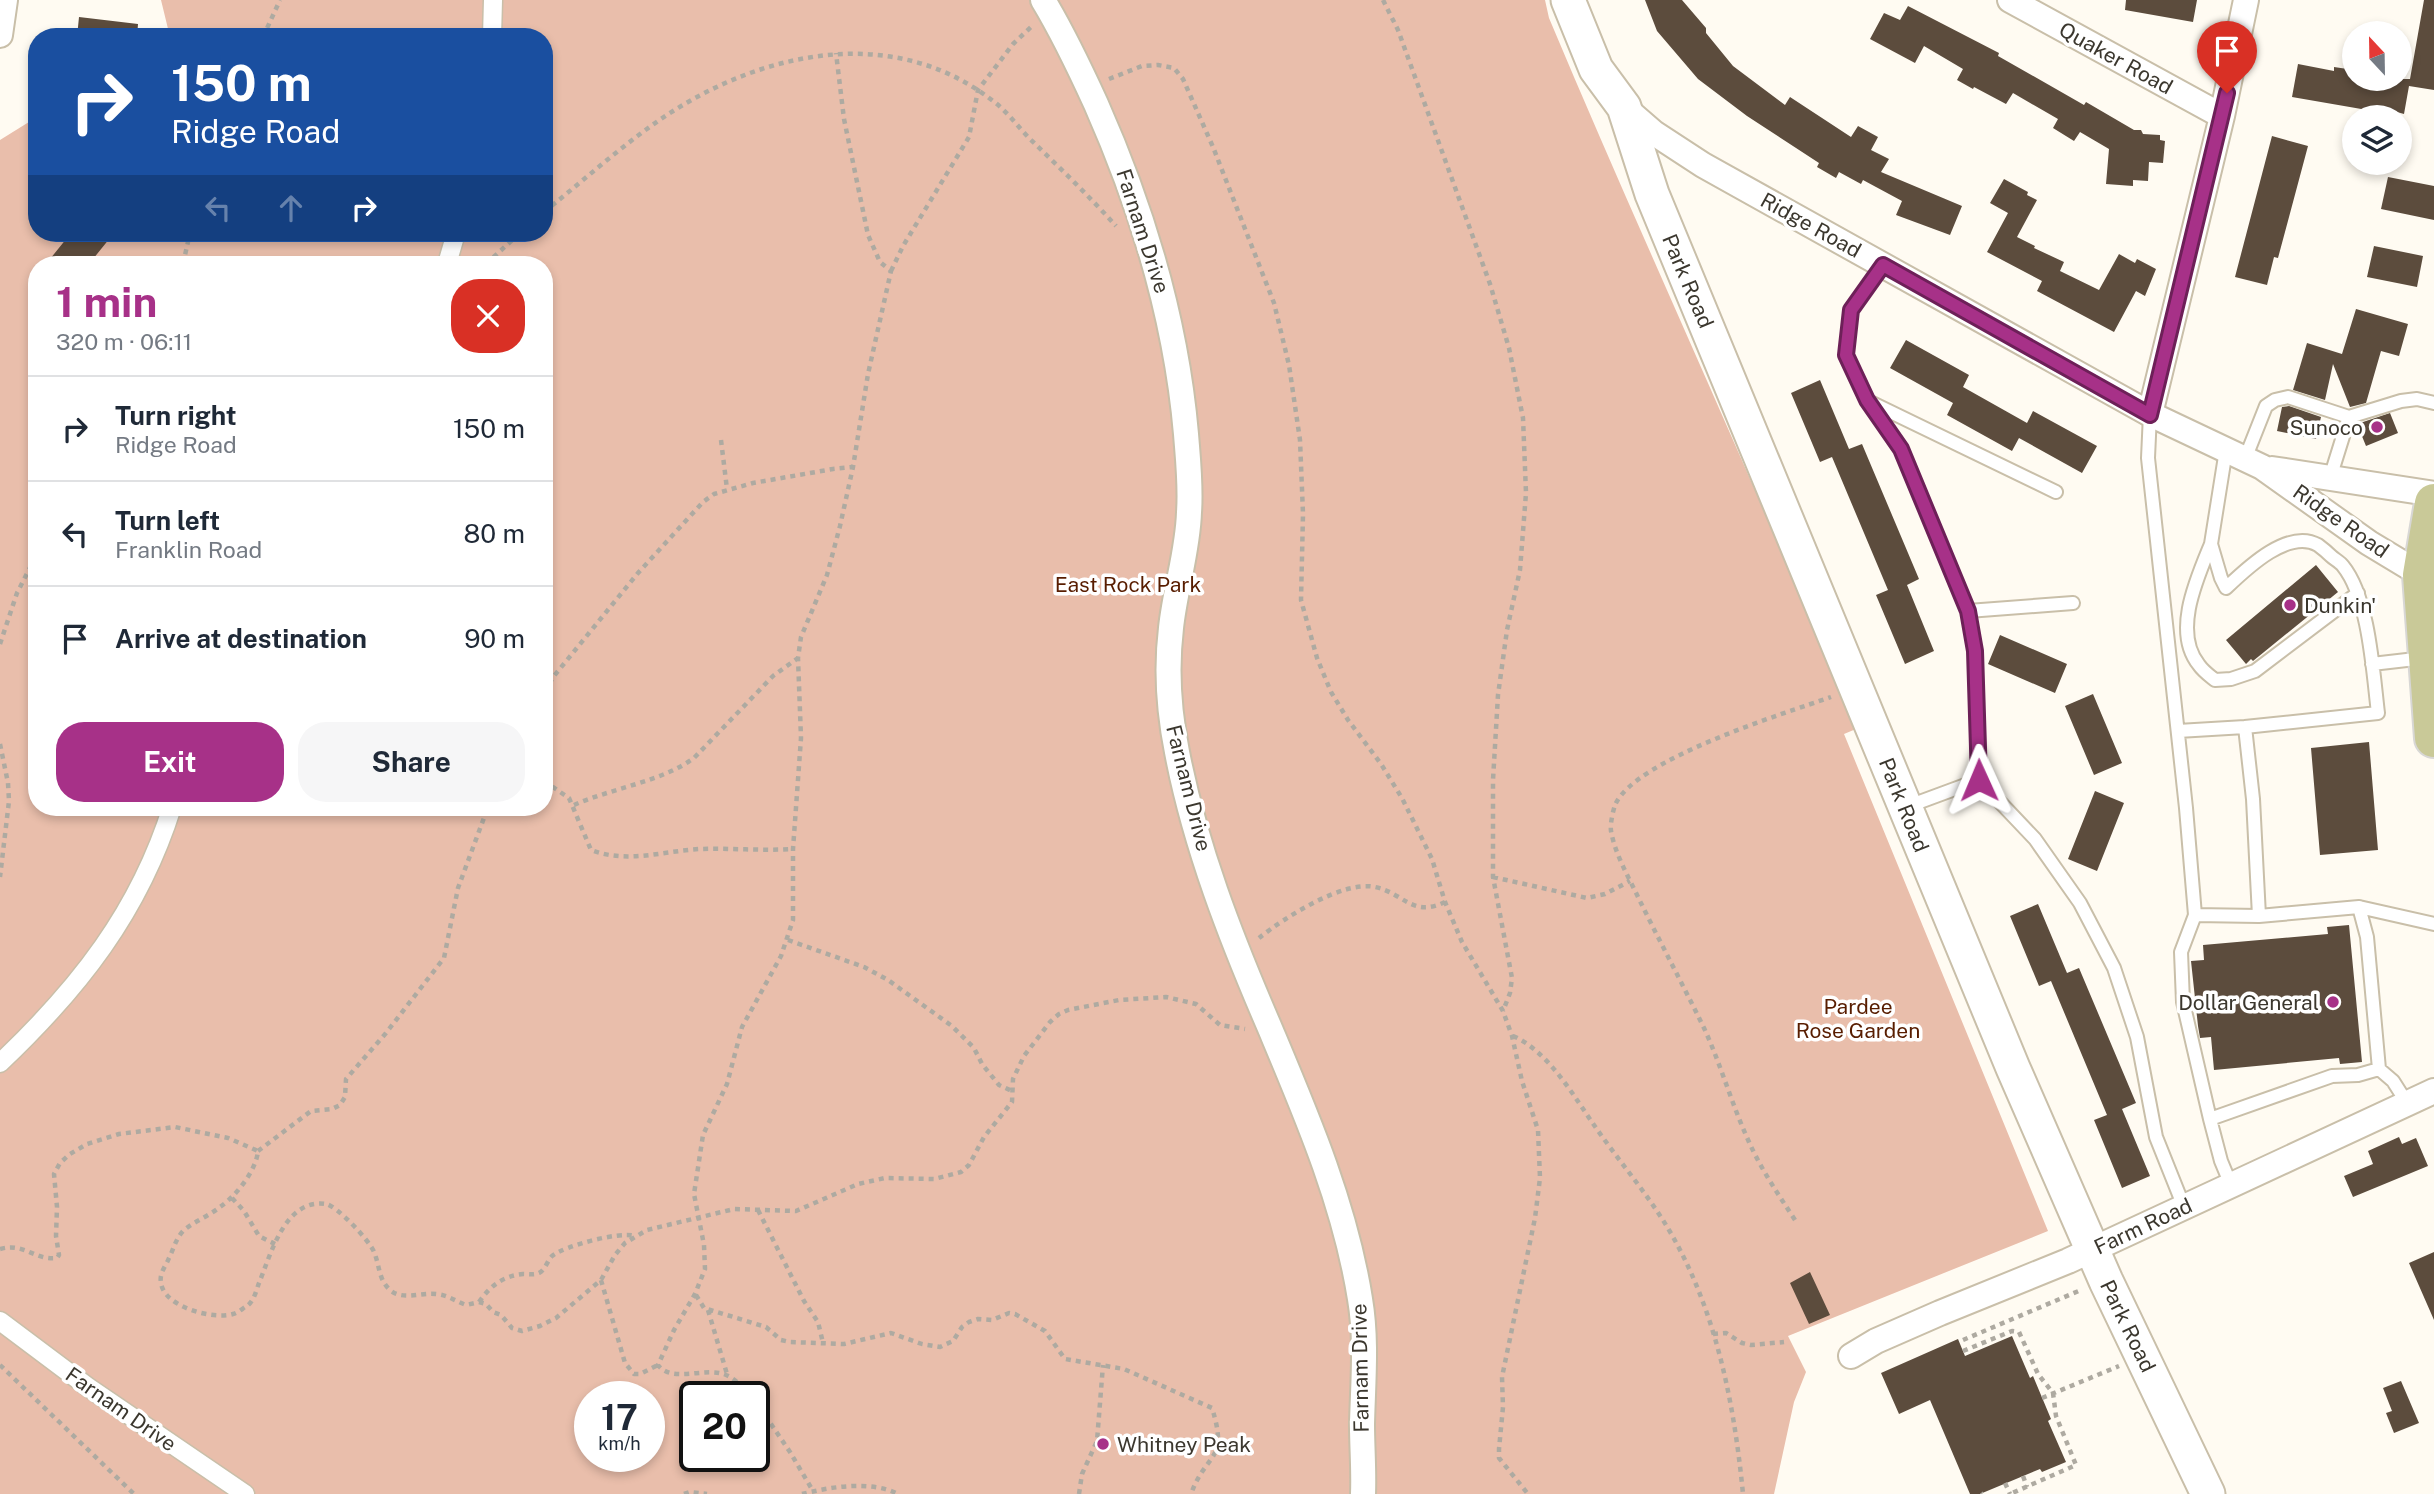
<!DOCTYPE html>
<meta charset="utf-8">
<style>
:root{--surface:#fff;--page:#f6f6f7;--text:#1f2937;--muted:#747a83;--line:#e0e1e3;--accent:#a73188}
body{margin:0;font-family:"Public Sans",sans-serif;background:var(--page);color:var(--text);height:100vh;display:flex;flex-direction:column;font-size:26px;white-space:nowrap}
*{box-sizing:border-box;margin:0}
p{font-size:23px;color:var(--muted)}
.icon{flex:none;width:38px;height:38px;fill:none;stroke:currentColor;stroke-width:2;stroke-linecap:round;stroke-linejoin:round}
.map{position:relative;flex:1;overflow:hidden}
.side{position:absolute;left:28px;top:256px;width:525px;height:560px;display:flex;flex-direction:column;background:var(--surface);border-radius:28px;box-shadow:0 4px 10px #0003}
.side>*{flex:none}
.banner{position:absolute;left:28px;top:28px;width:525px;height:214px;border-radius:28px;box-shadow:0 4px 10px #0003;background:#1a4fa0;color:#fff;overflow:hidden}
.needle{width:46px;rotate:338deg}
.buttons{position:absolute;left:2342px;top:21px;display:grid;gap:14px}
.buttons a{display:grid;place-items:center;width:70px;height:70px;border-radius:50%;background:var(--surface);box-shadow:0 4px 10px #0003;font-size:35px}
.speed{position:absolute;left:574px;top:1381px;display:flex;gap:14px;font-size:35px;font-weight:700;text-align:center}
.speed>*{display:grid;place-content:center;width:91px;height:91px;border-radius:50%;background:var(--surface);box-shadow:0 4px 10px #0003;line-height:1}
.speed small{font-size:18px;font-weight:400}
.speed .limit{border:4px solid #111;border-radius:10px;background:#fff;color:#111}
.pin{position:absolute;display:grid;place-items:center;width:60px;height:60px;color:#fff;margin:-72px -30px;border-radius:50% 50% 50% 0;rotate:-45deg;box-shadow:0 0 7px #0007}
.pin .icon{rotate:45deg}
.me{position:absolute;width:77px;margin:-38px;rotate:359deg;stroke-linejoin:round;filter:drop-shadow(0 0 5px #0008)}
.turn{display:flex;align-items:center;gap:24px;height:147px;padding:0 28px;font-size:32px}
.turn .icon{width:91px;height:91px;stroke-width:2.5}
.turn b{display:block;font-size:49px;line-height:60px}
.lanes{display:flex;align-items:center;height:66px;padding:0 28px;background:#0003;justify-content:center;gap:35px;direction:ltr}
.lanes .off{opacity:.35}
.round{display:grid;place-items:center;flex:none;width:74px;height:74px;border-radius:28px;background:var(--page)}
.headline{display:flex;align-items:center;justify-content:space-between;height:119px;padding:0 28px}
h1{font-size:42px;font-weight:700;line-height:52px;color:var(--accent)}
.primary-button{display:flex;gap:14px;margin-top:auto;padding:14px 28px}
.primary-button a{flex:1;height:80px;border-radius:28px;background:var(--accent);color:#fff;font-size:28px;font-weight:700;line-height:80px;text-align:center}
.primary-button a+a{background:var(--page);color:var(--text)}
ul{padding:0;list-style:none}
li{display:flex;align-items:center;gap:21px;height:105px;padding:0 28px;border-top:2px solid var(--line)}
li div{flex:1}
li b{display:block;font-size:26px}
li em{font-style:normal}
.map>svg:first-child{display:block}
.green{fill:#e9beab;fill-rule:evenodd}
.building{fill:#5c4c3d}
.lines{fill:none;stroke-linecap:round;stroke-linejoin:round}
.service-casing{stroke:#c9bfa9;stroke-width:16}
.pedestrian-casing{stroke:#c9bfa9;stroke-width:21}
.minor-casing{stroke:#c9bfa9;stroke-width:28}
.secondary-casing{stroke:#c9bfa9;stroke-width:37}
.primary-casing{stroke:#d8d7d5;stroke-width:42}
.path{stroke:#aeaaa1;stroke-width:4.5;stroke-dasharray:5 5;stroke-linecap:butt}
.service{stroke:#fff;stroke-width:12}
.pedestrian{stroke:#fff;stroke-width:18}
.minor{stroke:#fff;stroke-width:24}
.secondary{stroke:#fff;stroke-width:33}
.primary{stroke:#c9c998;stroke-width:38}
.route-casing{stroke:#6d2058;stroke-width:18}
.route{stroke:#a73188;stroke-width:12}
.poi-dot{fill:#a73188;stroke:#fff;stroke-width:2.5}
.labels{text-anchor:middle;dominant-baseline:central;stroke-width:7;stroke-linejoin:round;paint-order:stroke}
.street-label{font-size:21px;fill:#3b372e;stroke:#fff}
.poi-label{font-size:21px;fill:#3b372e;stroke:#fff;text-anchor:end}
.park-label{font-size:21px;fill:#581d00;stroke:#fff}
</style>
<div class="map">
<svg width="2434" height="1494" viewBox="0 0 2434 1494">
<rect width="100%" height="100%" fill="#fffbf2"/>
<path class="green" d="M 161,0 L 1545,0 L 1549,18 C 1649,256 1759,490 1856,729 L 1844,734 L 2048,1231 L 1788,1336 L 1806,1372 L 1794,1402 L 1774,1494 L 0,1494 L 0,140 L 37,117 L 37,233 L 544,233 L 544,37 L 170,37 ZM 37,264 L 544,264 L 544,807 L 37,807 ZM 590,1396 L 649,1396 L 649,1456 L 590,1456 ZM 695,1396 L 754,1396 L 754,1456 L 695,1456 Z"/>
<path class="building" d="M 1645,0 L 1682,0 L 1706,28 L 1706,33 L 1733,66 L 1785,105 L 1790,97 L 1851,137 L 1858,126 L 1878,137 L 1871,150 L 1889,159 L 1881,172 L 1962,206 L 1950,235 L 1896,215 L 1902,201 L 1863,180 L 1861,184 L 1839,172 L 1836,178 L 1817,167 L 1819,163 L 1747,116 L 1698,79 L 1657,31 Z
M 2126,0 L 2197,0 L 2193,22 L 2125,10 Z
M 2424,0 L 2434,0 L 2434,90 L 2409,86 L 2404,114 L 2397,112 L 2396,115 L 2292,97 L 2298,64 L 2334,71 L 2334,67 L 2354,70 L 2354,79 L 2410,79 Z
M 1908,6 L 1999,53 L 1998,56 L 2084,105 L 2086,102 L 2134,130 L 2141,130 L 2143,134 L 2160,135 L 2160,140 L 2165,141 L 2163,163 L 2149,162 L 2148,181 L 2133,180 L 2133,186 L 2106,184 L 2109,149 L 2080,132 L 2074,141 L 2053,128 L 2058,119 L 2013,93 L 2006,104 L 1974,87 L 1973,89 L 1957,80 L 1963,69 L 1924,46 L 1915,63 L 1870,39 L 1884,13 L 1900,20 Z
M 79,17 L 138,24 L 137,37 L 77,37 Z
M 2272,136 L 2308,146 L 2278,258 L 2274,257 L 2267,285 L 2235,277 Z
M 2388,177 L 2434,186 L 2434,220 L 2381,209 Z
M 2004,179 L 2028,192 L 2027,195 L 2037,200 L 2017,237 L 2035,246 L 2034,248 L 2064,262 L 2060,271 L 2099,290 L 2119,254 L 2135,263 L 2137,259 L 2156,269 L 2145,296 L 2136,291 L 2114,332 L 2037,291 L 2042,281 L 1987,252 L 2008,213 L 1990,203 Z
M 71,233 L 114,233 L 89,264 L 46,264 Z
M 2374,246 L 2423,256 L 2417,287 L 2367,277 Z
M 2356,309 L 2408,324 L 2399,356 L 2381,351 L 2366,403 L 2350,407 L 2333,364 L 2325,400 L 2293,390 L 2307,343 L 2342,354 Z
M 1906,340 L 1969,375 L 1963,387 L 2027,423 L 2033,411 L 2097,446 L 2082,473 L 2019,438 L 2012,451 L 1947,415 L 1953,403 L 1890,368 Z
M 1820,380 L 1849,449 L 1862,444 L 1919,579 L 1907,585 L 1934,651 L 1905,664 L 1876,595 L 1888,590 L 1832,457 L 1820,462 L 1791,393 Z
M 2289,406 L 2321,417 L 2316,439 L 2277,431 L 2282,407 Z
M 2390,413 L 2398,433 L 2366,446 L 2357,424 Z
M 2316,565 L 2338,592 L 2253,661 L 2251,659 L 2246,664 L 2226,640 Z
M 2000,635 L 2067,664 L 2055,693 L 1988,664 Z
M 2093,694 L 2122,763 L 2094,775 L 2065,706 Z
M 2369,742 L 2378,850 L 2320,855 L 2311,748 Z
M 2095,791 L 2124,803 L 2097,871 L 2068,859 Z
M 2038,904 L 2067,973 L 2079,968 L 2136,1103 L 2122,1109 L 2150,1176 L 2122,1188 L 2094,1120 L 2107,1115 L 2051,981 L 2039,986 L 2010,916 Z
M 2349,925 L 2362,1062 L 2340,1064 L 2339,1058 L 2214,1070 L 2211,1037 L 2200,1038 L 2198,1026 L 2191,961 L 2204,960 L 2203,945 L 2328,934 L 2327,927 Z
M 2399,1137 L 2402,1144 L 2416,1138 L 2428,1166 L 2353,1197 L 2344,1176 L 2373,1164 L 2368,1151 Z
M 2434,1252 L 2434,1320 L 2409,1263 Z
M 1810,1272 L 1830,1315 L 1809,1324 L 1790,1283 Z
M 2012,1336 L 2030,1378 L 2033,1376 L 2051,1419 L 2048,1421 L 2066,1462 L 2042,1472 L 2040,1469 L 1980,1494 L 1970,1494 L 1930,1400 L 1899,1414 L 1881,1373 L 1958,1339 L 1965,1356 Z
M 2401,1381 L 2419,1423 L 2394,1433 L 2386,1413 L 2392,1411 L 2383,1388 Z"/>
<g class="lines">
<defs>
<path id="service" d="M 1883,265 L 1851,310 L 1846,355 L 1867,400 L 1901,449 L 1968,611 L 1975,651 L 1979,780 L 1906,807
M 1870,402 L 2056,492
M 2150,414 L 2148,458 L 2186,808 L 2195,915 L 2259,916
M 2226,450 L 2211,544 L 2221,578 L 2226,588 C 2246,569 2288,528 2318,545 C 2322,548 2327,552 2331,556 C 2334,559 2340,562 2343,566 C 2369,598 2373,672 2378,713 L 2245,727 L 2253,799 L 2259,916 L 2359,907 L 2367,937 L 2379,1069 L 2358,1075 L 2332,1076 L 2210,1119 L 2221,1161 L 2231,1185
M 2245,459 L 2266,406 L 2275,400 L 2288,397 L 2349,417 L 2401,401 L 2417,399 L 2434,403
M 2330,478 L 2349,417
M 2211,544 C 2197,578 2172,632 2199,665 C 2203,671 2210,676 2215,680 L 2231,679 L 2255,671 L 2358,593
M 1968,611 L 2073,603
M 2372,664 L 2424,658
M 2178,731 L 2245,727
M 1979,780 L 2035,839 L 2080,903 L 2114,968 L 2137,1037 L 2156,1137 L 2184,1207
M 2359,907 L 2434,924
M 2195,915 L 2181,952 L 2183,1002 L 2210,1119
M 2379,1069 L 2393,1081 L 2407,1103"/>
<path id="pedestrian" d="M 492,37 L 493,0
M 447,264 L 456,233
M 0,1063 C 79,988 139,912 172,807
M 0,1321 L 88,1387 L 245,1494"/>
<path id="minor" d="M 1043,0 C 1063,33 1080,69 1096,104 C 1143,210 1176,318 1186,434 C 1188,460 1191,486 1189,512 C 1188,551 1175,589 1171,628 C 1166,669 1169,712 1177,752 C 1195,846 1231,938 1269,1026 C 1306,1114 1345,1204 1360,1299 C 1367,1340 1363,1382 1362,1424 C 1362,1447 1364,1471 1363,1494
M 2010,0 L 2222,116
M 0,35 L 5,0
M 1624,107 L 1654,133 L 1703,165 L 2150,414 L 2262,467 L 2369,543 L 2422,575
M 2150,414 L 2222,116 L 2246,0
M 2272,469 L 2434,494
M 1851,1356 L 1876,1341 L 1940,1313 L 2068,1261 L 2434,1091"/>
<path id="secondary" d="M 1568,0 L 1596,69 L 1624,107 L 1652,194 L 2013,1068 L 2106,1281 L 2208,1494"/>
<path id="primary" d="M 2434,503 L 2422,575 L 2434,738"/>
</defs>
<use href="#service" class="service-casing"/>
<use href="#pedestrian" class="pedestrian-casing"/>
<use href="#minor" class="minor-casing"/>
<use href="#secondary" class="secondary-casing"/>
<use href="#primary" class="primary-casing"/>
<path class="path" d="M 1383,0 L 1398,30 L 1490,284 L 1509,348 L 1523,418 L 1526,493 L 1520,570 L 1507,630 L 1498,695 L 1493,780 L 1493,877 L 1512,978 L 1510,993 L 1503,1011
M 263,37 L 280,0
M 1109,79 L 1142,66 L 1158,65 L 1174,68 L 1183,79 L 1213,147 L 1274,303 L 1289,365 L 1300,440 L 1303,514 L 1301,600 L 1317,658 L 1331,692 L 1348,720 L 1381,764 L 1402,798 L 1432,859 L 1445,902 L 1462,942 L 1503,1011 L 1512,1036 L 1522,1081 L 1538,1130 L 1540,1178 L 1535,1218 L 1502,1377 L 1503,1407 L 1499,1449 L 1499,1458 L 1528,1494
M 544,212 C 583,181 620,147 661,119 C 759,52 892,22 993,101 C 1007,111 1018,127 1030,139 C 1059,167 1089,196 1116,226
M 183,264 L 190,233
M 486,264 L 520,233
M 891,271 L 903,246 L 969,137 L 978,90 L 1013,44 L 1031,27
M 721,440 L 727,489
M 0,644 L 17,593 L 37,554
M 544,692 L 554,676 L 638,573 L 703,502 L 714,494 L 753,483 L 833,469 L 853,467
M 0,744 L 8,783 L 9,801 L 0,877
M 544,781 L 569,798 L 591,850 C 627,864 663,851 700,849 C 731,848 762,851 793,849
M 574,805 C 612,788 661,782 694,758 L 773,676 L 798,658
M 1493,877 L 1587,898 L 1605,894 L 1630,881
M 1259,938 C 1284,918 1343,880 1375,887 C 1404,893 1412,918 1445,902
M 788,940 L 864,967 L 888,980 L 952,1026 L 974,1048 L 982,1064 L 999,1085 L 1012,1091
M 1513,1036 C 1548,1051 1573,1095 1594,1125 C 1618,1160 1647,1193 1669,1230 C 1716,1310 1734,1402 1743,1494
M 258,1151 L 311,1111 L 332,1109 L 340,1105 L 345,1097 L 346,1079 L 386,1033 L 444,958 L 458,888 L 488,807
M 232,1198 L 244,1211 L 259,1236 L 275,1244
M 758,1210 L 804,1301 L 818,1322 L 823,1343
M 1795,1220 C 1778,1194 1761,1169 1749,1142 C 1732,1105 1721,1065 1704,1028 C 1683,985 1660,942 1639,899 C 1629,878 1615,854 1611,831 C 1610,824 1613,811 1615,805 C 1635,759 1783,714 1831,697
M 0,1249 C 24,1242 35,1261 57,1258 L 59,1255 L 56,1236 L 57,1207 L 54,1174 L 60,1163 L 70,1154 L 87,1144 L 119,1134 L 175,1127 L 228,1138 L 258,1151 C 256,1171 236,1196 220,1207 C 209,1216 195,1221 184,1230 C 176,1238 174,1248 169,1258 C 166,1266 159,1273 161,1283 C 164,1307 213,1320 233,1314 C 238,1313 243,1308 247,1306 C 254,1301 256,1291 259,1283 C 271,1254 285,1198 326,1204 C 337,1206 370,1241 374,1252 C 380,1266 378,1279 390,1290 C 403,1301 421,1292 436,1294 C 448,1295 455,1301 466,1305 L 479,1302 L 486,1304 L 493,1312 L 501,1315 L 512,1328 L 522,1331 L 540,1326 L 556,1318 L 601,1280 L 615,1255 L 625,1243 L 647,1230 L 734,1209 L 796,1211 L 858,1184 L 885,1178 L 934,1179 L 961,1172 L 969,1165 L 984,1137 L 1012,1102 L 1013,1079 L 1024,1056 L 1050,1022 L 1059,1014 L 1068,1010 L 1119,1000 L 1166,997 L 1196,1004 L 1220,1025 L 1245,1029
M 601,1280 L 625,1363 L 634,1374 L 640,1374 L 658,1365
M 696,1295 L 704,1308 L 766,1327 L 781,1340 L 790,1342 L 844,1344 L 891,1333 L 922,1344 L 940,1347 L 953,1341 L 962,1327 L 969,1322 L 978,1319 L 992,1320 L 1009,1313 L 1015,1314 L 1045,1331 L 1065,1359 L 1124,1369 L 1212,1408 C 1229,1462 1206,1452 1191,1494
M 479,1302 C 490,1286 503,1276 523,1274 C 529,1274 534,1275 539,1273 C 546,1269 547,1261 552,1256 C 564,1246 620,1231 635,1236
M 708,1310 L 727,1374
M 1713,1334 L 1726,1333 L 1742,1343 L 1751,1345 L 1784,1342
M 1963,1340 L 2081,1290
M 1963,1351 L 2012,1331 L 2019,1332 L 2038,1374 L 2053,1393 L 2056,1416 L 2076,1465 L 2010,1494
M 0,1365 L 134,1494
M 751,1396 C 744,1389 736,1379 726,1375 C 706,1366 672,1384 658,1365 L 674,1330 L 695,1294 L 705,1269 L 704,1245 L 694,1194 L 703,1135 L 727,1084 L 742,1027 L 781,956 L 793,920 L 793,849 L 801,738 L 798,658 L 801,637 L 827,575 L 840,526 L 853,467 L 868,374 L 891,271 L 880,262 L 868,235 L 844,119 L 836,53
M 2042,1398 L 2119,1366
M 754,1399 L 790,1452 L 813,1491
M 2023,1476 L 2027,1487
M 2005,1483 L 2010,1494
M 1981,1493 L 1982,1494
M 684,1494 L 690,1492 L 707,1494
M 802,1494 C 830,1487 871,1480 898,1494
M 1079,1494 L 1082,1474 L 1097,1441 L 1103,1365"/>
<use href="#service" class="service"/>
<use href="#pedestrian" class="pedestrian"/>
<use href="#minor" class="minor"/>
<use href="#secondary" class="secondary"/>
<use href="#primary" class="primary"/>
</g>
<g class="lines">
<defs>
<path id="route" d="M 1979,780 L 1975,651 L 1968,611 L 1901,449 L 1867,400 L 1846,355 L 1851,310 L 1883,265 L 2150,415 L 2227,93"/>
</defs>
<use href="#route" class="route-casing"/>
<use href="#route" class="route"/>
</g>
<g class="poi-dot">
<circle cx="2377" cy="427" r="7"/>
<circle cx="2290" cy="605" r="7"/>
<circle cx="2333" cy="1002" r="7"/>
<circle cx="1103" cy="1444" r="7"/>
</g>
<g class="labels">
<g class="street-label">
<text transform="translate(2116 58) rotate(29)">Quaker Road</text>
<text transform="translate(1811 225) rotate(29)">Ridge Road</text>
<text transform="translate(1143 231) rotate(72)">Farnam Drive</text>
<text transform="translate(1688 281) rotate(67)">Park Road</text>
<text transform="translate(2341 521) rotate(35)">Ridge Road</text>
<text transform="translate(1189 788) rotate(76)">Farnam Drive</text>
<text transform="translate(1904 805) rotate(68)">Park Road</text>
<text transform="translate(2143 1226) rotate(-25)">Farm Road</text>
<text transform="translate(2128 1326) rotate(64)">Park Road</text>
<text transform="translate(1360 1368) rotate(-91)">Farnam Drive</text>
<text transform="translate(121 1409) rotate(35)">Farnam Drive</text>
</g>
<g class="poi-label">
<text x="2363" y="427">Sunoco</text>
<text x="2304" y="605" text-anchor="start">Dunkin'</text>
<text x="2319" y="1002">Dollar General</text>
<text x="1117" y="1444" text-anchor="start">Whitney Peak</text>
</g>
<g class="park-label">
<text x="1128" y="584">East Rock Park</text>
<text x="1858" y="1006">Pardee<tspan x="1858" dy="24">Rose Garden</tspan></text>
</g>
</g>
</svg>
<div class="buttons">
<a><svg class="needle" viewBox="-14 -14 28 28"><path d="M0-13l5 13h-10z" fill="#e53935"/><path d="M0 13l5-13h-10z" fill="#747a83"/></svg></a>
<a><svg class="icon" aria-label="layers" viewBox="0 0 24 24"><path d="M12 4l9 5-9 5-9-5zM3 14l9 5 9-5"/></svg></a>
</div>
<div class="speed"><div>17<small>km/h</small></div><div class="limit">20</div></div>
<div class="pin" style="left:2227px;top:93px;background:#d93025"><svg class="icon" aria-label="arrive" viewBox="0 0 24 24"><path d="M6 21V4h12l-3 4 3 4H6"/></svg></div>
<svg class="me" style="left:1979px;top:780px" viewBox="-20 -20 40 40"><path d="M0-17L14 15 0 8-14 15z" fill="#a73188" stroke="#fff" stroke-width="4"/></svg>
<div class="banner">
<div class="turn"><svg class="icon" aria-label="right" viewBox="0 0 24 24"><path d="M7 20v-9h11M14 6l5 5-5 5"/></svg><div><b>150 m</b>Ridge Road</div></div>
<div class="lanes"><svg class="icon off" aria-label="left" viewBox="0 0 24 24"><path d="M17 20v-9H6M10 6l-5 5 5 5"/></svg><svg class="icon off" aria-label="ahead" viewBox="0 0 24 24"><path d="M12 20V5M6 11l6-6 6 6"/></svg><svg class="icon" aria-label="right" viewBox="0 0 24 24"><path d="M7 20v-9h11M14 6l5 5-5 5"/></svg></div>
</div>
<section class="side">
<div class="headline"><div><h1>1 min</h1><p>320 m · 06:11</p></div><a class="round" style="background:#d93025;color:#fff"><svg class="icon" aria-label="close" viewBox="0 0 24 24"><path d="M6 6l12 12M18 6L6 18"/></svg></a></div>
<ul>
<li><svg class="icon" aria-label="right" viewBox="0 0 24 24"><path d="M7 20v-9h11M14 6l5 5-5 5"/></svg><div><b>Turn right</b><p>Ridge Road</p></div><em>150 m</em></li>
<li><svg class="icon" aria-label="left" viewBox="0 0 24 24"><path d="M17 20v-9H6M10 6l-5 5 5 5"/></svg><div><b>Turn left</b><p>Franklin Road</p></div><em>80 m</em></li>
<li><svg class="icon" aria-label="arrive" viewBox="0 0 24 24"><path d="M6 21V4h12l-3 4 3 4H6"/></svg><div><b>Arrive at destination</b></div><em>90 m</em></li>
</ul>
<div class="primary-button"><a>Exit</a><a>Share</a></div>
</section>
</div>
